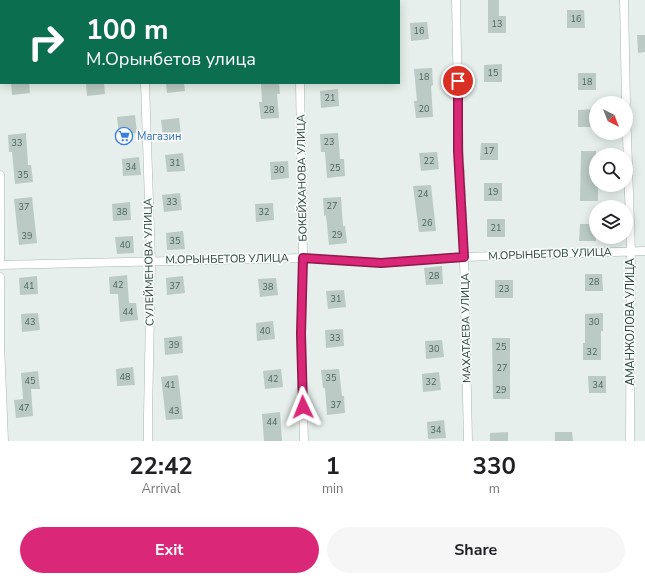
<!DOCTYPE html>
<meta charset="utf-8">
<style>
:root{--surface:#fff;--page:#f6f6f6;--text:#202124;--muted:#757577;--accent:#db2777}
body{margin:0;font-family:"Nunito Sans",sans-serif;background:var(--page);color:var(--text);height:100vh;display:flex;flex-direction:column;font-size:15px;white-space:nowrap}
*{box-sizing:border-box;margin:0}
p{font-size:13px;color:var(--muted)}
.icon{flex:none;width:22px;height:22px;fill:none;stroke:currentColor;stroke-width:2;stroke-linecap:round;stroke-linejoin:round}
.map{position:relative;height:441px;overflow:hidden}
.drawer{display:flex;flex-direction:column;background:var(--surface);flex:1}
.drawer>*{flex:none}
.banner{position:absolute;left:0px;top:0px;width:400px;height:84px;box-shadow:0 2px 10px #0003;background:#0b6e4f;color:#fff;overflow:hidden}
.needle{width:26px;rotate:138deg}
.tools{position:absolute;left:589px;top:96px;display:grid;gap:8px}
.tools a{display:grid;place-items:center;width:44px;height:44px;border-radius:50%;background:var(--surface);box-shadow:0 2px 10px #0003;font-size:20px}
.pin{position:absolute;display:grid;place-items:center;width:34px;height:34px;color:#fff;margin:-17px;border:2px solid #fff;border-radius:50%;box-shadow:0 1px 4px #0007}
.me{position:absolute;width:44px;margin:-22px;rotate:358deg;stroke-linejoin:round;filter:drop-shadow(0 0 3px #0008)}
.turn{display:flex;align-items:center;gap:14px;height:84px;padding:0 20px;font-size:18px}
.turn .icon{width:52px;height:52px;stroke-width:2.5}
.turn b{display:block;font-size:28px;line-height:34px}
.eta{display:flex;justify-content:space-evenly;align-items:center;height:68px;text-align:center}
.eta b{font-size:24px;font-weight:700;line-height:28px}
.button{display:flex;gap:8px;margin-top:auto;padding:8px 20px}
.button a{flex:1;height:46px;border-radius:24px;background:var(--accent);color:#fff;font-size:16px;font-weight:700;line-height:46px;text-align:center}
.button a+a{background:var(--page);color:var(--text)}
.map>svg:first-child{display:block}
.building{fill:#bbcac4}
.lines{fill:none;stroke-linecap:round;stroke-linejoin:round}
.street-casing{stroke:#a8b8b2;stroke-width:9}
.street{stroke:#fff;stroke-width:8}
.route-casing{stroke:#8e194d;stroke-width:10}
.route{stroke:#db2777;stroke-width:7}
.labels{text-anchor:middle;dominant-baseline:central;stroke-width:3.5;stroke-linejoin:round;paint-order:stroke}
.number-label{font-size:9px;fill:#4a645c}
.shop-label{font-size:11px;fill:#366cbe;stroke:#f7fbf9;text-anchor:start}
.street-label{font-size:11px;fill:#24423a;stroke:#f7fbf9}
</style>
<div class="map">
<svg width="645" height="441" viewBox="0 0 645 441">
<rect width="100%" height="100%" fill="#e6efeb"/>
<path class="building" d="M 488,0 L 499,0 L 499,16 L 506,16 L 506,33 L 488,33 Z
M 567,10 L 584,10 L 585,28 L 567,28 Z
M 427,22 L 429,39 L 411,41 L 410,23 Z
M 637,35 L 645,35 L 645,52 L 638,53 Z
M 502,64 L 502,82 L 484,82 L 484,65 Z
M 432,68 L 433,85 L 431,86 L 433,117 L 416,118 L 414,101 L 417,101 L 414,69 Z
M 578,73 L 596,73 L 596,90 L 578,90 Z
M 11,83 L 29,83 L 30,93 L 12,95 Z
M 86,83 L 104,83 L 105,94 L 87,96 Z
M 166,83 L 184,83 L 185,91 L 167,93 Z
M 261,83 L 279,83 L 280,94 L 277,94 L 279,118 L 261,119 L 259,102 L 262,102 Z
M 338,89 L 339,106 L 321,108 L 320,91 Z
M 595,109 L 596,127 L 578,127 L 578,110 Z
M 135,115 L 137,133 L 119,134 L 117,117 Z
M 179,118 L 181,135 L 163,137 L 161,120 Z
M 26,133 L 28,165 L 31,165 L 33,182 L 15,184 L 12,152 L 9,152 L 8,135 Z
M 338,133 L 340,159 L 344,159 L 345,176 L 327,178 L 325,152 L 321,152 L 320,134 Z
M 481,143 L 498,143 L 498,160 L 480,160 Z
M 581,151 L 596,151 L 596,185 L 598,185 L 598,201 L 580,201 Z
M 437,152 L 439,169 L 421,171 L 419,153 Z
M 183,153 L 185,171 L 167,172 L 165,155 Z
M 139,157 L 141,175 L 123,176 L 122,159 Z
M 288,161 L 289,178 L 271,180 L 270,162 Z
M 484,183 L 502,183 L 502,201 L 484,201 Z
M 431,185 L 436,231 L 419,232 L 413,186 Z
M 180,193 L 182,210 L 164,212 L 162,195 Z
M 32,197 L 37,243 L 19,245 L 14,199 Z
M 341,197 L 343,226 L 345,226 L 347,243 L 329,245 L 326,215 L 324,216 L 323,198 Z
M 130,202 L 131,220 L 113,221 L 112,204 Z
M 273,203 L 274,220 L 256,222 L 255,204 Z
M 487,219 L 505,219 L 505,237 L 487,237 Z
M 580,224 L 596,224 L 596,241 L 579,241 Z
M 183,231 L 185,249 L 167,250 L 166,233 Z
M 133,236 L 134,253 L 117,254 L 115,237 Z
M 442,266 L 443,284 L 426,285 L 424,268 Z
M 585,274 L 602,274 L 603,291 L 585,291 Z
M 127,275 L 129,303 L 136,303 L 138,320 L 120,322 L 118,294 L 110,294 L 109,277 Z
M 37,276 L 38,294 L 20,295 L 19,278 Z
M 183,276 L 185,293 L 167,295 L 166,278 Z
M 276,278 L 278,295 L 260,297 L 258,279 Z
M 495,280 L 513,280 L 513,298 L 495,298 Z
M 344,290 L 346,307 L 328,309 L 326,291 Z
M 38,313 L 40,330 L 22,332 L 21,314 Z
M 603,313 L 603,331 L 601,331 L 601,360 L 583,360 L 583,343 L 585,343 L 585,314 Z
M 273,321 L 275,339 L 257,341 L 256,323 Z
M 343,329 L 344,346 L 326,348 L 325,330 Z
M 182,336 L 183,353 L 165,355 L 164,338 Z
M 492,338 L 510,338 L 510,399 L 493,399 Z
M 442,340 L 444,357 L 426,359 L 425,341 Z
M 133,367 L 135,385 L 117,386 L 116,369 Z
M 281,369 L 283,387 L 265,389 L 263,371 Z
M 339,369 L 342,396 L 344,396 L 345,413 L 327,415 L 325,388 L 323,388 L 321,370 Z
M 38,371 L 40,389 L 31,389 L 33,416 L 16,418 L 14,400 L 23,399 L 21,373 Z
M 439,372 L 441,390 L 423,392 L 422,374 Z
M 178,375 L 183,419 L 166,420 L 161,377 Z
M 588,376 L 606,376 L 606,393 L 589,393 Z
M 280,412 L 282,441 L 264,441 L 262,414 Z
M 444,420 L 446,438 L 428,439 L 427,422 Z
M 508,432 L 508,441 L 490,441 L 490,433 Z
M 555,432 L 572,432 L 573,441 L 555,441 Z"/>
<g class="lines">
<defs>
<path id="street" d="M 142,0 L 142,1
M 299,0 L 299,1
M 456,0 L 459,151 L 464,257 L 468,441
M 624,0 L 626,103
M 145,83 L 151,261 L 148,415 L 148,441
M 300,83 L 303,258 L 301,334 L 304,441
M 626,108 L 631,252 L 630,441
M 0,175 L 0,260
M 0,265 L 303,258 L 381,263 L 464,257 L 645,251
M 0,277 L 0,344 L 4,441"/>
</defs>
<use href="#street" class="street-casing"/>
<use href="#street" class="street"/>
</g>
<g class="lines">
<defs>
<path id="route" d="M 303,407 L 301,334 L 303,258 L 381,263 L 464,257 L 458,151 L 458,81"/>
</defs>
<use href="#route" class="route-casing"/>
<use href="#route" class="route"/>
</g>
<defs>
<symbol id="supermarket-ring" viewBox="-11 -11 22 22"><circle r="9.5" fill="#f7fbf9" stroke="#3f7fe0" stroke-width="1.5"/><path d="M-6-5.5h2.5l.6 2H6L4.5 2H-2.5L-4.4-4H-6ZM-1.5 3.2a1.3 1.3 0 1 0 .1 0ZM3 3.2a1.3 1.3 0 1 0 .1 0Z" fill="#3f7fe0"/></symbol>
</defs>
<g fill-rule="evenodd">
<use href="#supermarket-ring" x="114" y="126" width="20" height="20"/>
</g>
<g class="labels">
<g class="number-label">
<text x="576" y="19">16</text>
<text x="497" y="24">13</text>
<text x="419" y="31">16</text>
<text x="493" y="73">15</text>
<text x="424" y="77">18</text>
<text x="587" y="82">18</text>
<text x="330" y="98">21</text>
<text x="424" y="109">20</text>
<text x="269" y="110">28</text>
<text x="329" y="142">23</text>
<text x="17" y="143">33</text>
<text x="489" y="151">17</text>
<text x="429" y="161">22</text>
<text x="175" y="163">31</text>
<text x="131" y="167">34</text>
<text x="335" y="168">25</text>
<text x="279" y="170">30</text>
<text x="23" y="175">35</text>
<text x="493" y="192">19</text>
<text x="423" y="194">24</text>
<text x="172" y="202">33</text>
<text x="332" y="206">27</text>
<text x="24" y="207">37</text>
<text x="122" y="212">38</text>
<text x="264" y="212">32</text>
<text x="427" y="223">26</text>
<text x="496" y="228">21</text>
<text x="337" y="235">29</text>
<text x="27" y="236">39</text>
<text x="175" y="241">35</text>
<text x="125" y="245">40</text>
<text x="434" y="276">28</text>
<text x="594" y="282">28</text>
<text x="118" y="285">42</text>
<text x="29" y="286">41</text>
<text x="175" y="286">37</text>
<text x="268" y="287">38</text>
<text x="504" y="289">23</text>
<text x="336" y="299">31</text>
<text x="128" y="312">44</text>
<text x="30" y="322">43</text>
<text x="594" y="322">30</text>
<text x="265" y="331">40</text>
<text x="335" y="338">33</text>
<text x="174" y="345">39</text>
<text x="501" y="347">25</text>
<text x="434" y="349">30</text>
<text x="592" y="352">32</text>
<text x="502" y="368">27</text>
<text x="125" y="377">48</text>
<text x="331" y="378">35</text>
<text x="273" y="379">42</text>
<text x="30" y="381">45</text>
<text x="431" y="382">32</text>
<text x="170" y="385">41</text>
<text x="598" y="385">34</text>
<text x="501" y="390">29</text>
<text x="336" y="405">37</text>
<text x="24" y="408">47</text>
<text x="174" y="411">43</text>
<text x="272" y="422">44</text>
<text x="436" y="430">34</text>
</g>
<g class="shop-label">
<text x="137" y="136">Магазин</text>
</g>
<g class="street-label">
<text transform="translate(302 178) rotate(-91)">БОКЕЙХАНОВА УЛИЦА</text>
<text transform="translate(550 254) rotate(-2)">М.ОРЫНБЕТОВ УЛИЦА</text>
<text transform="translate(227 259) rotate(-1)">М.ОРЫНБЕТОВ УЛИЦА</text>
<text transform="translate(149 262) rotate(-91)">СУЛЕЙМЕНОВА УЛИЦА</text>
<text transform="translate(630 322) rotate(-90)">АМАНЖОЛОВА УЛИЦА</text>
<text transform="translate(466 328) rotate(-91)">МАХАТАЕВА УЛИЦА</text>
</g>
</g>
</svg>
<div class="tools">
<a><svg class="needle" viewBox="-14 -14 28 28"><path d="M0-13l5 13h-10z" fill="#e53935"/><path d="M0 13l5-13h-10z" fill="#757577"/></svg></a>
<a><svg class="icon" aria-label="search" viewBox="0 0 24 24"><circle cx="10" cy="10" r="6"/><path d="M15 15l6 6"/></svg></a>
<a><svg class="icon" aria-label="layers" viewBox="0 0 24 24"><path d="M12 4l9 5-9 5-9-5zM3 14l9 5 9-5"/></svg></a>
</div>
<div class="pin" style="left:458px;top:81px;background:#d93025"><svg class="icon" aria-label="arrive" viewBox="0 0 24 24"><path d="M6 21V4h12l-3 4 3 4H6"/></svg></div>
<svg class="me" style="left:303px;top:407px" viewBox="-20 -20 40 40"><path d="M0-17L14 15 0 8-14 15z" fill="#db2777" stroke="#fff" stroke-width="4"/></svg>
<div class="banner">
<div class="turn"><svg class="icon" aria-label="right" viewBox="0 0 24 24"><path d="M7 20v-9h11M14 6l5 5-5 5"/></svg><div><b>100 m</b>М.Орынбетов улица</div></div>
</div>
</div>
<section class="drawer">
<div class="eta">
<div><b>22:42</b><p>Arrival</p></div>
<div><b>1</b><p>min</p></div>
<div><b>330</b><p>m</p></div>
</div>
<div class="button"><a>Exit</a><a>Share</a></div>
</section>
